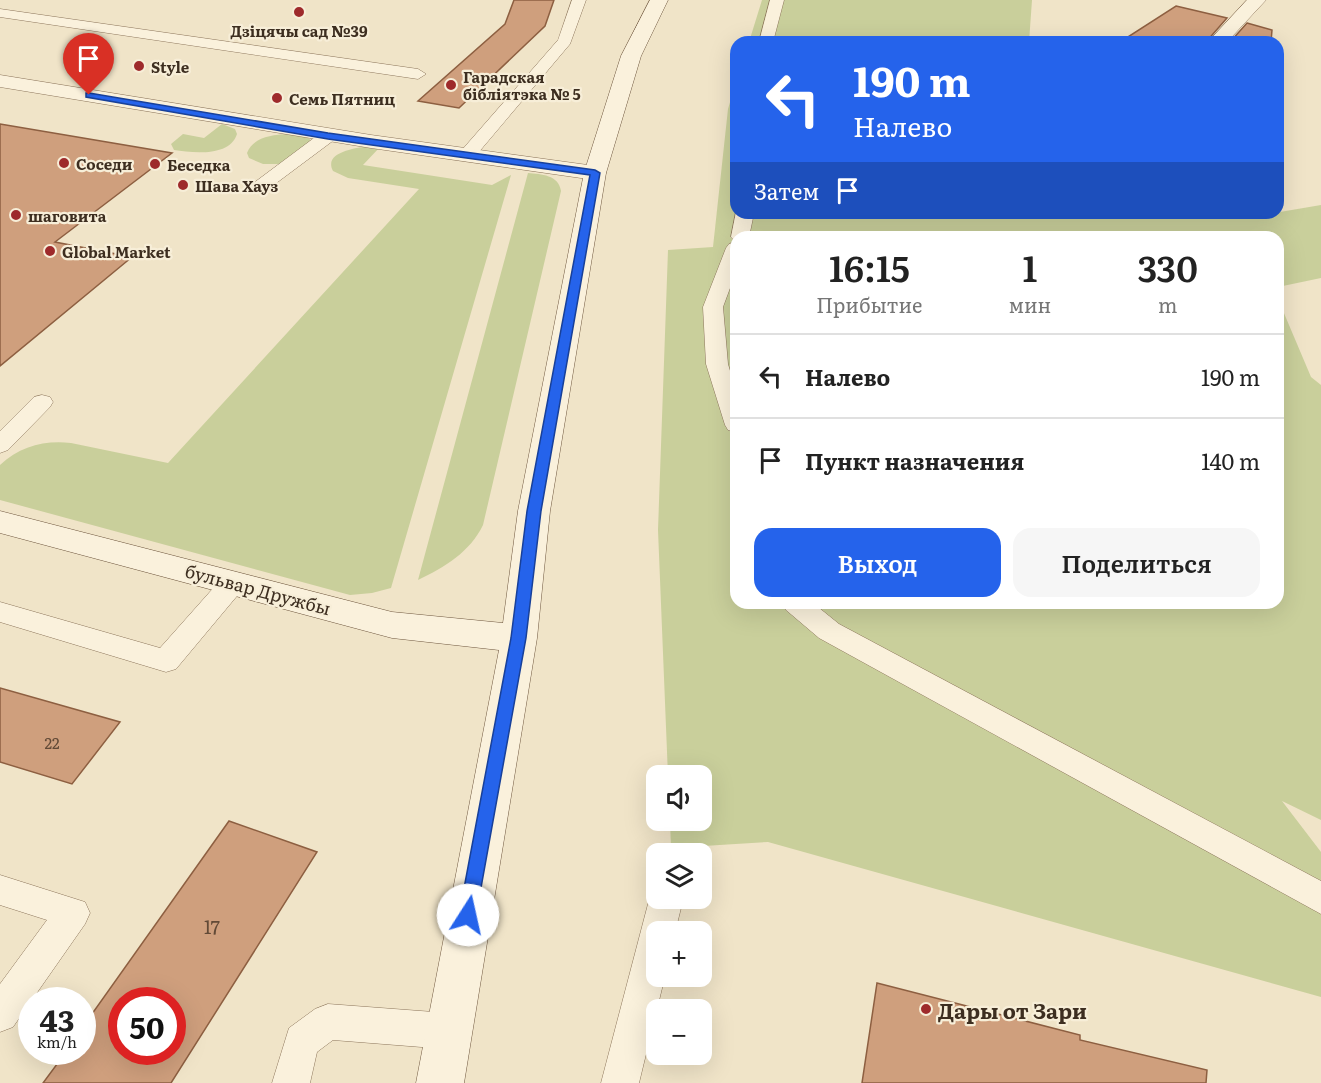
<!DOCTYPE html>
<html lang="ru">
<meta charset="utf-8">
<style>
:root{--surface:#fff;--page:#f6f6f6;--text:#222;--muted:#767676;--line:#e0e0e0;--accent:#2563eb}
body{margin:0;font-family:Literata,serif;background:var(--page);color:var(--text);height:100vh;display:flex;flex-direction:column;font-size:22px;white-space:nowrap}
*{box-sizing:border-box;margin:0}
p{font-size:20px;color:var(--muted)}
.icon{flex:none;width:33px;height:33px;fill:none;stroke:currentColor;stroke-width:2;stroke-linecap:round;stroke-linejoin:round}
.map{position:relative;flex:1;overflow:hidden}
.panel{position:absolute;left:730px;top:231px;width:554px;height:378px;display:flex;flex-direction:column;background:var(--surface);border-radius:18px;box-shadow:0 6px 24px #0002}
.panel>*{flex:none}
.top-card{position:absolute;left:730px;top:36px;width:554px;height:183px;border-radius:18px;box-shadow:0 6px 24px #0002;background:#2563eb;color:#fff;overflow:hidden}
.buttons{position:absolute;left:646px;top:765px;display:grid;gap:12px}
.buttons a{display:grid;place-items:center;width:66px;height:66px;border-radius:12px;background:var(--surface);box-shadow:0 6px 24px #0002;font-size:30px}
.speed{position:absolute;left:18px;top:987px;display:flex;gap:12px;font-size:30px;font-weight:700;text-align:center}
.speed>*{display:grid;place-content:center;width:78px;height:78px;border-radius:50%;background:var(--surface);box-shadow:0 6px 24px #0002;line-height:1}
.speed small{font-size:15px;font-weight:400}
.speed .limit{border:9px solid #d22;background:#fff;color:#111}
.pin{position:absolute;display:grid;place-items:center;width:51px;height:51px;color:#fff;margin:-62px -26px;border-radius:50% 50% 50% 0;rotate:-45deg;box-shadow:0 0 6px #0007}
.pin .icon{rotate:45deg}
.me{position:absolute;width:66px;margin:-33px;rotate:10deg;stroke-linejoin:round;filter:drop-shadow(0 0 4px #0008)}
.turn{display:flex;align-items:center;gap:21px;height:126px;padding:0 24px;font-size:27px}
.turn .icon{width:78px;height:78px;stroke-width:2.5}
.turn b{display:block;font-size:42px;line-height:51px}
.then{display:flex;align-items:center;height:57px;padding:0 24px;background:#0003;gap:12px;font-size:22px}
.eta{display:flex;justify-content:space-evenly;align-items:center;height:102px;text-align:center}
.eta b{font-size:36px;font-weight:600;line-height:42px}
.button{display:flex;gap:12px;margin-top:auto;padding:12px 24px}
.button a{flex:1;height:69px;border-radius:18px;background:var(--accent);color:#fff;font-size:24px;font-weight:600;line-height:69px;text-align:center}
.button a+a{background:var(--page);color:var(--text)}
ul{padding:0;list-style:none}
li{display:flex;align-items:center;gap:18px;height:84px;padding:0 24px;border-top:2px solid var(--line)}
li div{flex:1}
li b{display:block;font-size:22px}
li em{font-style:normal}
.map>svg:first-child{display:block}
.green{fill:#c9cf9b}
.building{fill:#cf9f7d;stroke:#8d5f41;stroke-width:1.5;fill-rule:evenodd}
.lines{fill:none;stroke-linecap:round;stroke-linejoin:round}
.lane-casing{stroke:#8d765c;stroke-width:1}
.street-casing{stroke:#8d765c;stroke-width:1}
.secondary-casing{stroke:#6f573f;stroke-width:1}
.lane{fill:#faf1dc;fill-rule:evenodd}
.street{fill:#faf1dc;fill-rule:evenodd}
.secondary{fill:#faf1dc;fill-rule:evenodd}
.route{fill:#2563eb;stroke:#184099;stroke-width:1.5}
.poi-dot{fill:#9e2a2b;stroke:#f7eed8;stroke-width:2}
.labels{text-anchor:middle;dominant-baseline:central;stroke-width:4.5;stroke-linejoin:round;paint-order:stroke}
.far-poi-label{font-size:15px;font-weight:bold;fill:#3d2e20;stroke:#f7eed8;text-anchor:start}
.number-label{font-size:15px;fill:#624a37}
.street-label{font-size:18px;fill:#3d2e20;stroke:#f7eed8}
.near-number-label{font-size:18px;fill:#624a37}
.near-poi-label{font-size:21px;font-weight:bold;fill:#3d2e20;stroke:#f7eed8;text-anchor:start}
</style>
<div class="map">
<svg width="1321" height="1083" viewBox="0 0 1321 1083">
<rect width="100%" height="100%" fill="#f0e4c8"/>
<path class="green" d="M 762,0 L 1032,0 L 1029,42 L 749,42 Z
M 736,82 L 736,213 L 1274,213 L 1321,205 L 1321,278 L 1278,287 L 1278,237 L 736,237 L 736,603 L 1278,603 L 1278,299 L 1311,377 L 1321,385 L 1321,820 L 1282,801 L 1321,852 L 1321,997 L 768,842 L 671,848 L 670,821 L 702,820 L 702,776 L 668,776 L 658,530 L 668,250 L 713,247 L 728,109 Z
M 222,124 L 235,129 L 237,134 C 230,157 193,153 174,150 L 171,144 L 183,134 L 204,138 Z
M 287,134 L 305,136 L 311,140 L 286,164 L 263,164 L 249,158 L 247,153 C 253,137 272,135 287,134 Z
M 369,146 L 380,147 L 363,165 L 492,185 L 511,175 L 391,588 L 372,593 L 350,595 L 0,500 L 0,465 C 20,446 45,440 71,443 L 168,463 L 419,189 L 348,178 L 333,171 C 323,152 356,148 369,146 Z
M 528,173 C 541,174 559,175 561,191 L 483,525 C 470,552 445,567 418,580 Z"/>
<path class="building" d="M 514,0 L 554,0 L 545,26 L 459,108 L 418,101 L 505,24 Z
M 1176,6 L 1227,18 L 1206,42 L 1120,42 Z
M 1247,23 L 1272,30 L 1271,42 L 1230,42 Z
M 0,124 L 172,153 L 55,242 L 132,257 L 0,366 Z
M 0,688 L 120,722 L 72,784 L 0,762 Z
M 229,821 L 317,852 L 171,1083 L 43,1083 L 66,1052 L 82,1052 L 82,1028 ZM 122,1000 L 172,1000 L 172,1052 L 122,1052 Z
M 877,983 L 1080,1035 L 1080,1040 L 1207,1070 L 1206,1083 L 862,1083 Z"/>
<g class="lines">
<defs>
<path id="lane" d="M 572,0 L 586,0 L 570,44 L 473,159 L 461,159 L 459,155 L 461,151 L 558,40 Z
M 770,0 L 784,0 L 773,42 L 759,42 Z
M 0,9 L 418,69 L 426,74 L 418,79 L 0,17 Z
M 328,131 L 334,132 L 336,136 L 334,140 L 267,190 L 255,190 L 252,186 L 255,182 L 322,132 Z
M 736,212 L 754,213 L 749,237 L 736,237 L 736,242 L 731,237 Z
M 736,242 L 736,272 L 723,307 L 728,364 L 736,391 L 736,432 L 728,430 L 725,425 L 706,364 L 703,307 L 726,248 L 729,244 Z
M 42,395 L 50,397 L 53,402 L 50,407 L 8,450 L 0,453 L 0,431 L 34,397 Z
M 233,573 L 242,576 L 246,583 L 242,590 L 176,669 L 166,672 L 0,622 L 0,602 L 160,648 L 224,576 Z
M 782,603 L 813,603 L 839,624 L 1321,881 L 1321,914 L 819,638 L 786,610 Z
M 0,875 L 85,902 L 90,913 L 85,924 L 13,1027 L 0,1032 L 0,984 L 47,920 L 0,905 Z
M 657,892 L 657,898 L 679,898 L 682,904 L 675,932 L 657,932 L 657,976 L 665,976 L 639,1083 L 601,1083 L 648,904 L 653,893 Z
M 328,1004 L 447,1013 L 460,1018 L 465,1031 L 460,1044 L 447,1049 L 333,1040 L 317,1052 L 310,1083 L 272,1083 L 289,1028 L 315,1009 Z"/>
<path id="street" d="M 1247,0 L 1266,0 L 1227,42 L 1208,42 Z
M 0,75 L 371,135 L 595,166 L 603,168 L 606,173 L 603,178 L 595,180 L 371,148 L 0,87 Z"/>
<path id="secondary" d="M 650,0 L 668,0 L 641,56 L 606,173 L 550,511 L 537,638 L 464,1083 L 416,1083 L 499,650 L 392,638 L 0,533 L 0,511 L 392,612 L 503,623 L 518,511 L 584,173 L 621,56 Z"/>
</defs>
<use href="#lane" class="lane-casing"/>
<use href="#street" class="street-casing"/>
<use href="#secondary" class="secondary-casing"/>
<use href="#lane" class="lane"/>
<use href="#street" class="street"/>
<use href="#secondary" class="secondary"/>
</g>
<path class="route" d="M 89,93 L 328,133 L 595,170 L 600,173 L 541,511 L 526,638 L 475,921 L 468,924 L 462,921 L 459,915 L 511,638 L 527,511 L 590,175 L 328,139 L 86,97 L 86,93 Z"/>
<g class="poi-dot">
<circle cx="299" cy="12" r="6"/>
<circle cx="139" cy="66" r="6"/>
<circle cx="451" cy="85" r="6"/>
<circle cx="277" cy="98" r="6"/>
<circle cx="64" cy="163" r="6"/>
<circle cx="155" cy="164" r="6"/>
<circle cx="183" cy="185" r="6"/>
<circle cx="16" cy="215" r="6"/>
<circle cx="50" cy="251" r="6"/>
<circle cx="926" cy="1009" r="6"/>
</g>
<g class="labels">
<g class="far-poi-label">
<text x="299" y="30" text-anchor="middle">Дзіцячы сад №39</text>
<text x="151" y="66">Style</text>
<text x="463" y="76">Гарадская<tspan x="463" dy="17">бібліятэка № 5</tspan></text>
<text x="289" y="98">Семь Пятниц</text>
<text x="76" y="163">Соседи</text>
<text x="167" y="164">Беседка</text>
<text x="195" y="185">Шава Хауз</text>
<text x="28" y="215">шаговита</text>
<text x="62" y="251">Global Market</text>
</g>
<g class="number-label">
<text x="52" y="742">22</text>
</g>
<g class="street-label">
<text transform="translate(258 589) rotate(15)">бульвар Дружбы</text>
</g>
<g class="near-number-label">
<text x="212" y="926">17</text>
</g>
<g class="near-poi-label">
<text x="938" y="1009">Дары от Зари</text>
</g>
</g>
</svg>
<div class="buttons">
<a><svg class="icon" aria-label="sound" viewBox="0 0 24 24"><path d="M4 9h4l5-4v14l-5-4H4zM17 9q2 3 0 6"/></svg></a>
<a><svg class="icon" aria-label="layers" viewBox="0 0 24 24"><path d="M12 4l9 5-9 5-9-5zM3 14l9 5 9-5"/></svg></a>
<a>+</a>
<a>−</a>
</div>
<div class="speed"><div>43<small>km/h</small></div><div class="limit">50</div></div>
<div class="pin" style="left:89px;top:95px;background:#d93025"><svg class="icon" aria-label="arrive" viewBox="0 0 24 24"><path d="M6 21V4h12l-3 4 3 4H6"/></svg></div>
<svg class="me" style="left:468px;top:915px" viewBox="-20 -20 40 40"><circle r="19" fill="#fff"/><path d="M0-13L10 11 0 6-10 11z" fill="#2563eb"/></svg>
<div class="top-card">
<div class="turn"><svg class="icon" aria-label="left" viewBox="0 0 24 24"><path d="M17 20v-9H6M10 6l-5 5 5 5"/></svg><div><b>190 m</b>Налево</div></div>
<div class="then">Затем<svg class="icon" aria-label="arrive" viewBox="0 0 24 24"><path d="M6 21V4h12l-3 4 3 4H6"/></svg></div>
</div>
<section class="panel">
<div class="eta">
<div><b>16:15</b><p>Прибытие</p></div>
<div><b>1</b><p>мин</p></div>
<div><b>330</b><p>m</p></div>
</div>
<ul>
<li><svg class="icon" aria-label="left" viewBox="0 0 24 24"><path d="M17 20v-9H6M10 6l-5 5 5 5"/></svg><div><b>Налево</b></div><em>190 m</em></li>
<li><svg class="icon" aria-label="arrive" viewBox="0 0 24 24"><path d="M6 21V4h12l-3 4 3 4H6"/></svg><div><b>Пункт назначения</b></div><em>140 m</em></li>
</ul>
<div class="button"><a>Выход</a><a>Поделиться</a></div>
</section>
</div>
